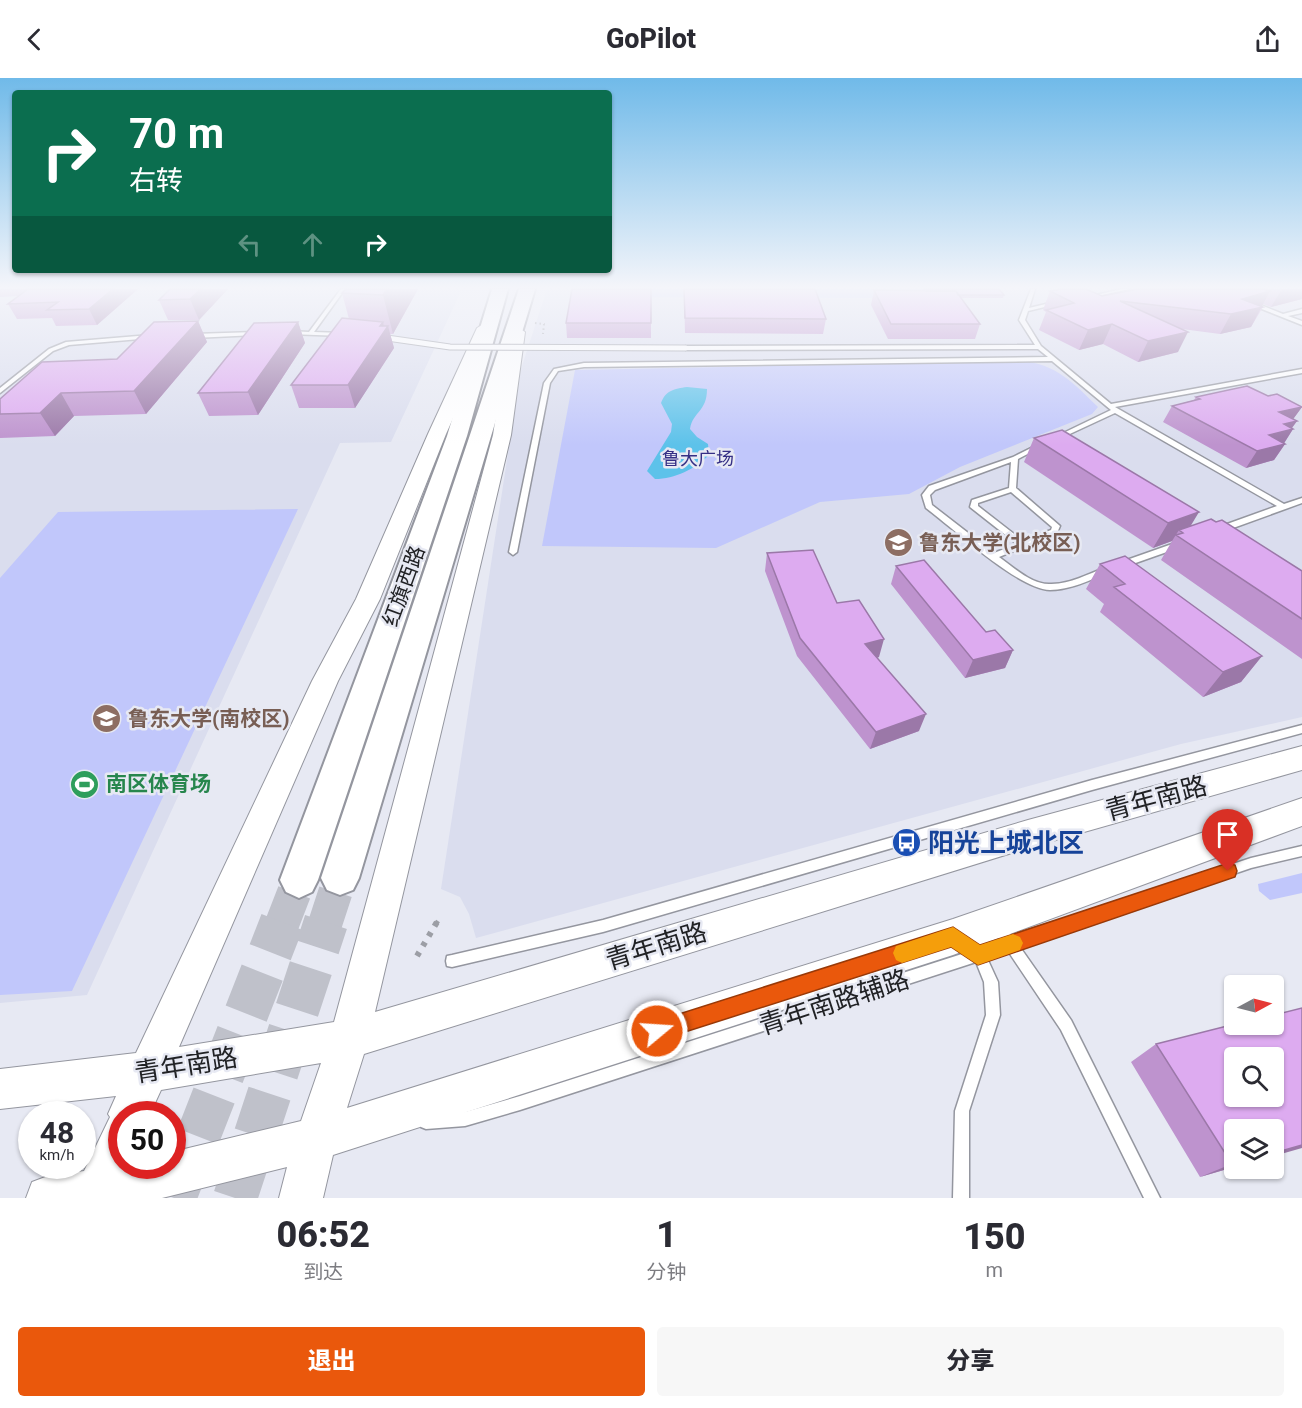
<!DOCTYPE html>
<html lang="zh">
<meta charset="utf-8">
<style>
:root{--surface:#fff;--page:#f7f7f7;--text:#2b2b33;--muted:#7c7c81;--accent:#ea580c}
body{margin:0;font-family:Roboto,"Noto Sans SC",sans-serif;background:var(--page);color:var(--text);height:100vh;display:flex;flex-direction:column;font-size:22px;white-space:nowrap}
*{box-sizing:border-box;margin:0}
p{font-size:20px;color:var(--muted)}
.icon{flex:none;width:33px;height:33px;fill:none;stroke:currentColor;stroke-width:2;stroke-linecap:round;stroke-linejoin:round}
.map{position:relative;height:1120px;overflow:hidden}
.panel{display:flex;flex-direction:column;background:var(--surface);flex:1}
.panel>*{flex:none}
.hud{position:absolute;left:12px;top:12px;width:600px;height:183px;border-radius:6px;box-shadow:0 2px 4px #0004;background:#0b6e4f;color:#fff;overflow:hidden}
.needle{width:39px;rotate:83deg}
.fabs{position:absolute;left:1224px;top:897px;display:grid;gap:12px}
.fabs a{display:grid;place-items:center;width:60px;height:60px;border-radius:6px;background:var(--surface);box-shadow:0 2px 4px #0004;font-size:30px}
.speed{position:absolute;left:18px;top:1023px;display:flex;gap:12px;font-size:30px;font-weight:700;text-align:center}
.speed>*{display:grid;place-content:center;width:78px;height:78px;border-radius:50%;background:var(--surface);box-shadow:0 2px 4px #0004;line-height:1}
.speed small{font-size:15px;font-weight:400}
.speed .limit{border:9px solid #d22;background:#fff;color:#111}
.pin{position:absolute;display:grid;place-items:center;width:51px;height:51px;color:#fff;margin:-62px -26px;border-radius:50% 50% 50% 0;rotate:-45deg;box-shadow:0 0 6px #0007}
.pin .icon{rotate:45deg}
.me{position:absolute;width:66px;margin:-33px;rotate:72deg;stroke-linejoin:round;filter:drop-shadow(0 0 4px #0008)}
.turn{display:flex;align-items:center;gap:21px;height:126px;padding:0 18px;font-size:27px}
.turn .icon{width:78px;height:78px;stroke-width:2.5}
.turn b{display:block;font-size:42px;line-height:51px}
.lanes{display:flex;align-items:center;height:57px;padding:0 18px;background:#0003;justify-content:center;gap:30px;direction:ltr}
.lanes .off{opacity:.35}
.eta{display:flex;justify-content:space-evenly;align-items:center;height:102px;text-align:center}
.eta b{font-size:36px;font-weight:800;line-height:42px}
.button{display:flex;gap:12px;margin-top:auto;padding:12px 18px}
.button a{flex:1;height:69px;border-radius:6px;background:var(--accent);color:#fff;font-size:24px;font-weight:800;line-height:69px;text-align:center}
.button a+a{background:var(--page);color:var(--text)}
header{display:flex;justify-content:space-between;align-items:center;height:78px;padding:0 18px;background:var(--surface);font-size:27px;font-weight:800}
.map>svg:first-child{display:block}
.built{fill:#daddee}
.green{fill:#c1c7fb}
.water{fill:#5dc2ea}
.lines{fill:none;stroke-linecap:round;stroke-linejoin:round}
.primary-tunnel-far1{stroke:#bfc1ca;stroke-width:34;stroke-dasharray:34 17;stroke-linecap:butt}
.primary-tunnel{stroke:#bfc1ca;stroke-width:44;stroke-dasharray:44 22;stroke-linecap:butt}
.lane-casing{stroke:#94969f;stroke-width:3}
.secondary-casing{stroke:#94969f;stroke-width:2}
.primary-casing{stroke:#94969f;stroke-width:4}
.path-far2{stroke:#9c9ea5;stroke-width:2;stroke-dasharray:1.5 3;stroke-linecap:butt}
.path-far1{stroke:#9c9ea5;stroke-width:4.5;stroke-dasharray:4 5;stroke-linecap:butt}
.path{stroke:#9c9ea5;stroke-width:6;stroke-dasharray:4.5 7;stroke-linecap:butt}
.lane{fill:#fff;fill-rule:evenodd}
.secondary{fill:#fff;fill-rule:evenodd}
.primary{fill:#fff;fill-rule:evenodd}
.lane-bridge-casing{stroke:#94969f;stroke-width:7;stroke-linecap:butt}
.lane-bridge{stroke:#fff;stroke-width:5}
.wall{fill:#be93ce}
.shaded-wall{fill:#9b78a8}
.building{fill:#ddabf0;stroke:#9b78a8;stroke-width:1.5;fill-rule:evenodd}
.route{fill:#ea580c;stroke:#983908;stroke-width:1.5}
.slow{fill:#f59e0b}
.labels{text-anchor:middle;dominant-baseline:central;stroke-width:5;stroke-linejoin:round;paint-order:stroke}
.far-park-label{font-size:18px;fill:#352f85;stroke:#e7e9f3}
.education-label{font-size:21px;font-weight:bold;fill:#785e54;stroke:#e7e9f3;text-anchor:start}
.street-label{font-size:21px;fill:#212225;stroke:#e7e9f3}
.leisure-label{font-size:21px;font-weight:bold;fill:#27864d;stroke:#e7e9f3;text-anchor:start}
.near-street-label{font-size:26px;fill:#212225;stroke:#e7e9f3}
.near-transit-label{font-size:26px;font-weight:bold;fill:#164399;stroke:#e7e9f3;text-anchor:start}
</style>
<header><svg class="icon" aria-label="back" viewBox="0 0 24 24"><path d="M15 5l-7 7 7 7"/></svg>GoPilot<svg class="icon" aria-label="share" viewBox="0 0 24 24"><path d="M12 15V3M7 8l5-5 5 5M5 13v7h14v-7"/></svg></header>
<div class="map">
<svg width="1302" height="1120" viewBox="0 0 1302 1120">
<rect width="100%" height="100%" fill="#e7e9f3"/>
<path class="built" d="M 0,211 L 462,211 L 391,364 L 340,365 L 87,917 L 0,925 Z
M 547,211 L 1302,211 L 1302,639 L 1181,666 L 476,860 L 469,836 L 460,819 L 441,811 L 521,291 Z"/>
<path class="green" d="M 584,211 L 922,211 L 928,220 L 582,219 Z
M 1021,283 C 1057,286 1073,305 1098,329 L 1092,336 L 960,389 L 909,416 L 820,424 L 716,470 L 542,468 L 575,292 Z
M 298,431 L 72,913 L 0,917 L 0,500 L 58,434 Z
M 1302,795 L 1302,815 L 1270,822 L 1259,813 L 1258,806 Z"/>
<path class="water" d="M 687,309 L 707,311 C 707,334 693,333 690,351 L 697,359 L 708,366 L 709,377 C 695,391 675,401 655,401 L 647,393 L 671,354 L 672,346 L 661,325 C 666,312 674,311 687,309 Z"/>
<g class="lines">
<path class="primary-tunnel-far1" d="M 282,846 L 299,802
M 325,846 L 340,800"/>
<path class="primary-tunnel" d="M 174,1120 L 282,844
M 235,1120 L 326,844"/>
<defs>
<path id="lane" d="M 341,211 L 345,211 L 314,254 L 342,255 L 344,256 L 344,258 L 288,256 L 287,255 L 290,253 L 309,254 Z
M 1031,211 L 1035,211 L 1029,230 L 1054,224 L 1057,226 L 1028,233 L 1025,242 L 1041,268 L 1111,326 L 1302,291 L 1302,295 L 1115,329 L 1284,426 L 1302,420 L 1302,425 L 1222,454 L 1216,454 L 1215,452 L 1216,450 L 1277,428 L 1115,335 L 1059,361 L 1055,361 L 1055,359 L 1111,332 L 1052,283 L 584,289 L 558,293 L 550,305 L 517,474 L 513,477 L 509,474 L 544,305 L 554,291 L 584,285 L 1048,279 L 1038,271 L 686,272 L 683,270 L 686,268 L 1035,267 L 1019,242 Z
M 1122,211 L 1129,211 L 1089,220 L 1087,219 Z
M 1249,224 L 1253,224 L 1283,236 L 1302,231 L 1302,235 L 1288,238 L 1302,243 L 1302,247 L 1249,226 Z
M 255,254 L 258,256 L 257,257 L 194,260 L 191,258 L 194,256 Z
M 150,257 L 152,258 L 152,260 L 69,267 L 53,273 L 0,315 L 0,310 L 49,271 L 66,264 Z
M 1039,366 L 1041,367 L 1041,369 L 1018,381 L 1016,410 L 1060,448 L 1057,455 L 999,479 C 1013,489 1031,506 1049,506 C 1069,507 1087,496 1105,490 L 1109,493 L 1108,495 C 1090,502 1070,512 1050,512 C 1018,511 953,450 926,430 L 922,417 L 929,408 L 1013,379 ZM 1011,384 L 1009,410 L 972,422 L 970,429 L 1017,466 L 994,475 L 932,427 L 930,417 L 935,412 ZM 1011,414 L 1052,449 L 1051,452 L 1023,463 L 978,428 L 978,425 Z
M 1175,465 L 1181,465 L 1182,467 L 1181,469 L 1127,488 L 1124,489 L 1120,486 L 1121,484 Z
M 1302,647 L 1302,655 L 1092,712 L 603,854 L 452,889 L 447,888 L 446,883 L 447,878 L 452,877 L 603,842 L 1092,702 Z
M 1302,768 L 1302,778 L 1251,790 L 1020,869 L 1071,942 L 1160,1120 L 1144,1120 L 1061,952 L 1008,873 L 987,880 L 998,904 L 1000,937 L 969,1033 L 969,1120 L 953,1120 L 955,1033 L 986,937 L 984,904 L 976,884 L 520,1032 L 465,1048 L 426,1051 L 421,1049 L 419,1044 L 421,1039 L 426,1037 L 465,1034 L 520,1018 L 965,875 L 956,868 L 954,864 L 956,860 L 960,858 L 980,870 L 1001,863 L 992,848 L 994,844 L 998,842 L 1002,844 L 1013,859 L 1251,780 Z"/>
<path id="secondary" d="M 485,245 L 493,250 L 446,356 L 380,521 L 338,603 L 179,969 L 334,944 L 493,357 L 509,254 L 517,249 L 525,254 L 511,357 L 375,934 L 1028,742 L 1302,668 L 1302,692 L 1028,770 L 364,976 L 347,1030 L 953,841 L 1302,720 L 1302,748 L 953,877 L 333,1077 L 323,1120 L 279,1120 L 287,1089 L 162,1120 L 26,1120 L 32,1104 L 48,1098 L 84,1093 L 110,1039 L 108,1036 L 116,1018 L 0,1031 L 0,991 L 136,975 L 312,603 L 356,521 L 428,356 L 477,250 ZM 321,985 L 301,1043 L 172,1074 L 172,1088 L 122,1088 L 122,1036 L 150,1036 L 161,1012 Z"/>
<path id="primary" d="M 492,211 L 508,211 L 467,358 L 318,802 L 312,814 L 299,820 L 286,814 L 280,802 L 447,358 Z
M 519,211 L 535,211 L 359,800 L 353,812 L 340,817 L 327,812 L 321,800 Z"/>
</defs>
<use href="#lane" class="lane-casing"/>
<use href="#secondary" class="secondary-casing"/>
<use href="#primary" class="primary-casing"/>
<path class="path-far2" d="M 535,245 L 544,246 L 543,256"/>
<path class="path-far1" d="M 436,846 L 438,843"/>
<path class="path" d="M 417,878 L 437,844"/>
<use href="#lane" class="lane"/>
<use href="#secondary" class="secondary"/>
<use href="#primary" class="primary"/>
<defs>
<path id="lane-bridge" d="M 387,260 L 450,269 L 686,270"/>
</defs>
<use href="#lane-bridge" class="lane-bridge-casing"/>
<use href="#lane-bridge" class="lane-bridge"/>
</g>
<path class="wall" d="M 0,211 L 138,211 L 97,247 L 56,248 L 52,240 L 17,241 L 8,226 L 18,218 L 0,219 Z
M 228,211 L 199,242 L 168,242 L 159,222 Z
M 418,211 L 393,256 L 390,256 L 394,270 L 355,330 L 299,330 L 291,307 L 349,241 L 342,215 Z
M 651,211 L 651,260 L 567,260 L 566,245 Z
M 684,211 L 826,241 L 823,256 L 685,255 Z
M 922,211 L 999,211 L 1004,217 L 1003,220 L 961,220 L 980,246 L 975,261 L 888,261 L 871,227 L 874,212 L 923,213 Z
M 1132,211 L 1302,211 L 1302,221 L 1271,229 L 1263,226 L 1261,228 L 1263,229 L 1251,249 L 1220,256 L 1182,251 L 1178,274 L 1138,284 L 1103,266 L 1079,272 L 1039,252 L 1046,234 L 1043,232 L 1050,213 L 1102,218 L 1131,212 Z
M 198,243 L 207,264 L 146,336 L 74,338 L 55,358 L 0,360 L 0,321 L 117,281 Z
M 298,244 L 305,265 L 258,337 L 209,338 L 198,315 Z
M 1268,318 L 1302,329 L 1293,341 L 1297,343 L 1292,350 L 1293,351 L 1284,365 L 1285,366 L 1274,382 L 1246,390 L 1163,344 L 1172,328 L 1194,322 L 1196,319 Z
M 1034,360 L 1191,448 L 1302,493 L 1302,581 L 1161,482 L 1172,463 L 1153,470 L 1024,384 Z
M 767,475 L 837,525 L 879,579 L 877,580 L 919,653 L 870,671 L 797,578 L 765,493 Z
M 1100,486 L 1262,578 L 1241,604 L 1203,619 L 1100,534 L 1104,526 L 1086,511 Z
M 896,488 L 986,554 L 1013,572 L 1005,590 L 965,600 L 891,506 Z
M 1156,966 L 1234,1089 L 1200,1099 L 1131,984 Z"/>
<path class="shaded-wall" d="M 113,211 L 138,211 L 97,247 L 89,231 Z
M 201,211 L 228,211 L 199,242 L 190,221 Z
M 387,211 L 418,211 L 393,256 L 383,217 Z
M 1282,211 L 1302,211 L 1302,221 L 1271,229 Z
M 1270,213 L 1251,249 L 1220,256 L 1231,236 L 1242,221 Z
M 198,243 L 207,264 L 146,336 L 134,313 Z
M 298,244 L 305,265 L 258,337 L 248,314 Z
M 383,244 L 385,253 L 388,248 L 394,270 L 355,330 L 348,307 Z
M 1112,246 L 1103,266 L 1079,272 L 1088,252 Z
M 1188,254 L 1178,274 L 1138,284 L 1148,263 Z
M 61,315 L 74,338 L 55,358 L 40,335 Z
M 1302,329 L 1291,344 L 1297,343 L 1291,351 L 1293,351 L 1283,367 L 1285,366 L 1274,382 L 1246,390 L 1257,373 L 1279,334 Z
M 1199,434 L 1184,459 L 1183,455 L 1179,452 L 1172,463 L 1153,470 L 1168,445 Z
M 884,561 L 879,579 L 860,584 L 865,566 Z
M 1013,572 L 1005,590 L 965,600 L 973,582 Z
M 1262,578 L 1241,604 L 1203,619 L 1223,594 Z
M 926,636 L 919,653 L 870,671 L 876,654 Z
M 1302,1067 L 1302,1070 L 1274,1078 L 1274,1075 Z
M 1234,1085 L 1234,1089 L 1200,1099 Z"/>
<path class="building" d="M 28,211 L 113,211 L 89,231 L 47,232 L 58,224 L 8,226 Z
M 170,211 L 201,211 L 190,221 L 159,222 Z
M 346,211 L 387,211 L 383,217 L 342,215 Z
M 572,211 L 651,211 L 651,245 L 566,245 Z
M 684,211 L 815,211 L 826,241 L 685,240 Z
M 925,211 L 999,211 L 1004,217 L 958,217 L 956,213 L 926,213 Z
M 1062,211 L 1086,211 L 1102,218 L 1138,211 L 1263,211 L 1270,213 L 1242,221 L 1263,229 L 1231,236 L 1120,223 L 1188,254 L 1148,263 L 1112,246 L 1088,252 L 1046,232 L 1074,225 L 1050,213 Z
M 874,212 L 956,213 L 980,246 L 891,246 Z
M 342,240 L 383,244 L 380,248 L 388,248 L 348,307 L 291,307 Z
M 198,243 L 134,313 L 61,315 L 40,335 L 0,336 L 0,321 L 42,284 L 117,281 L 154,244 Z
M 298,244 L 248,314 L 198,315 L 254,245 Z
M 1247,308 L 1268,318 L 1277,316 L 1302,329 L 1279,334 L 1297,343 L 1284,346 L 1293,351 L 1269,357 L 1285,366 L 1257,373 L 1172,328 L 1200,321 L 1196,319 Z
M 1062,352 L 1199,434 L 1168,445 L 1034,360 Z
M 1211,441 L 1216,444 L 1222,442 L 1302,493 L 1302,541 L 1176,457 L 1183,455 L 1179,452 Z
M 813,472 L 837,525 L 859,522 L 884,561 L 865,566 L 926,636 L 876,654 L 800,560 L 767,475 Z
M 1125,478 L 1262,578 L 1223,594 L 1114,509 L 1125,506 L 1100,486 Z
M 924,482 L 986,554 L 995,552 L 1013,572 L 973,582 L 896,488 Z
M 1302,930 L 1302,1067 L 1274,1075 L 1274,1052 L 1234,1052 L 1234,1085 L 1232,1086 L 1156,966 L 1235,946 L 1274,946 L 1274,937 ZM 1234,980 L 1274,980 L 1274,1018 L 1234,1018 Z"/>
<linearGradient id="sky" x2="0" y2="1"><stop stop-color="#70bae9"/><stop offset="0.57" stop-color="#f4f5fa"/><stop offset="1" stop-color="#f4f5fa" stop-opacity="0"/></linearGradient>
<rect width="1302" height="367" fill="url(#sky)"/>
<path class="route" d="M 1228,785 L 1235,787 L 1237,793 L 1235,799 L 978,887 L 951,869 L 657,963 L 650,960 L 647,953 L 650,946 L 657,943 L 953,849 L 980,867 Z"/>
<path class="slow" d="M 953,849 L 980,867 L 1013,856 L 1020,859 L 1023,865 L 1020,872 L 978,887 L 951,869 L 902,885 L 896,882 L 893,875 L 896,868 Z"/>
<defs>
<symbol id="university-disc" viewBox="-11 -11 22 22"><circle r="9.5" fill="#8d6e63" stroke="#e7e9f3"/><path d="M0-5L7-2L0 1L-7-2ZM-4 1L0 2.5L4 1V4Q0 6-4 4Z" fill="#fff"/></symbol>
<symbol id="stadium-disc" viewBox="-11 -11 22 22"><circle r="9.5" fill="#2e9e5b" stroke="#e7e9f3"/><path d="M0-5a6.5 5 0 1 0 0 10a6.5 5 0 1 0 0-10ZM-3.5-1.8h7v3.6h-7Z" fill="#fff"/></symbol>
<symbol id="bus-disc" viewBox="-11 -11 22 22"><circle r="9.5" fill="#1a4fb4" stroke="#e7e9f3"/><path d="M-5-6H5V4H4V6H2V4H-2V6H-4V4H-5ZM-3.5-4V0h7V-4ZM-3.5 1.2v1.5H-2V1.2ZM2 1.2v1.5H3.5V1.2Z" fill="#fff"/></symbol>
</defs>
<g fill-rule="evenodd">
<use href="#university-disc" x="882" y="448" width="33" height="33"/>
<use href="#university-disc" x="90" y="624" width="33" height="33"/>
<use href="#stadium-disc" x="68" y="690" width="33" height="33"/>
<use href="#bus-disc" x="890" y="748" width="33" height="33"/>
</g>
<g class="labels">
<g class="far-park-label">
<text x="698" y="380">鲁大广场</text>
</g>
<g class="education-label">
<text x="919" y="465">鲁东大学(北校区)</text>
<text x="128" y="641">鲁东大学(南校区)</text>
</g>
<g class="street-label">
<text transform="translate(404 508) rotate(-70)">红旗西路</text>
</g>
<g class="leisure-label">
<text x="106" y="706">南区体育场</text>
</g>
<g class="near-street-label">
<text transform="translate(1156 720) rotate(-15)">青年南路</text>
<text transform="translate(656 868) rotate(-17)">青年南路</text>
<text transform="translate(834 924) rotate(-18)">青年南路辅路</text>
<text transform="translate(186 987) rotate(-9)">青年南路</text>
</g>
<g class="near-transit-label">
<text x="928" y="765">阳光上城北区</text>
</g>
</g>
</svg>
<div class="fabs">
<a><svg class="needle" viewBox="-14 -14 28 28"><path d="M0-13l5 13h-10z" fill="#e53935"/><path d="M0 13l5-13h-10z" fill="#7c7c81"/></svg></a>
<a><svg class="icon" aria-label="search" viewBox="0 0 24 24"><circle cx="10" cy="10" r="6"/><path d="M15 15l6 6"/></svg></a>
<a><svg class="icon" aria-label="layers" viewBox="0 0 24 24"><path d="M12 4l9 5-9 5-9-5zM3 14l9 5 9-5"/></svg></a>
</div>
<div class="speed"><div>48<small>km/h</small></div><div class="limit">50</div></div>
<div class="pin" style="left:1228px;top:793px;background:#d93025"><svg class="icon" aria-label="arrive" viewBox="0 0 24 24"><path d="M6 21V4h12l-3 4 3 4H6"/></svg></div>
<svg class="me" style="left:657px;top:953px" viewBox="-20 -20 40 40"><circle r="17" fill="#ea580c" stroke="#fff" stroke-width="3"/><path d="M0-11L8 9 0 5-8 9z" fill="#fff"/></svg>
<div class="hud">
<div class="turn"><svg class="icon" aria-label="right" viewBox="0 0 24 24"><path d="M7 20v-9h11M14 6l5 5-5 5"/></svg><div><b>70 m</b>右转</div></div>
<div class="lanes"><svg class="icon off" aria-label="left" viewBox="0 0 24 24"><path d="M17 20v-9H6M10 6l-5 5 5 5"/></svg><svg class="icon off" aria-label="ahead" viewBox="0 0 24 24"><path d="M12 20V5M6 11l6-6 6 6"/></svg><svg class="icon" aria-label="right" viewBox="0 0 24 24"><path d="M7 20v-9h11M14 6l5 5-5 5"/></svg></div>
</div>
</div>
<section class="panel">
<div class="eta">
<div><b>06:52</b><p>到达</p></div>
<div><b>1</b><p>分钟</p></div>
<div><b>150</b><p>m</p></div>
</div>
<div class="button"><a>退出</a><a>分享</a></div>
</section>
